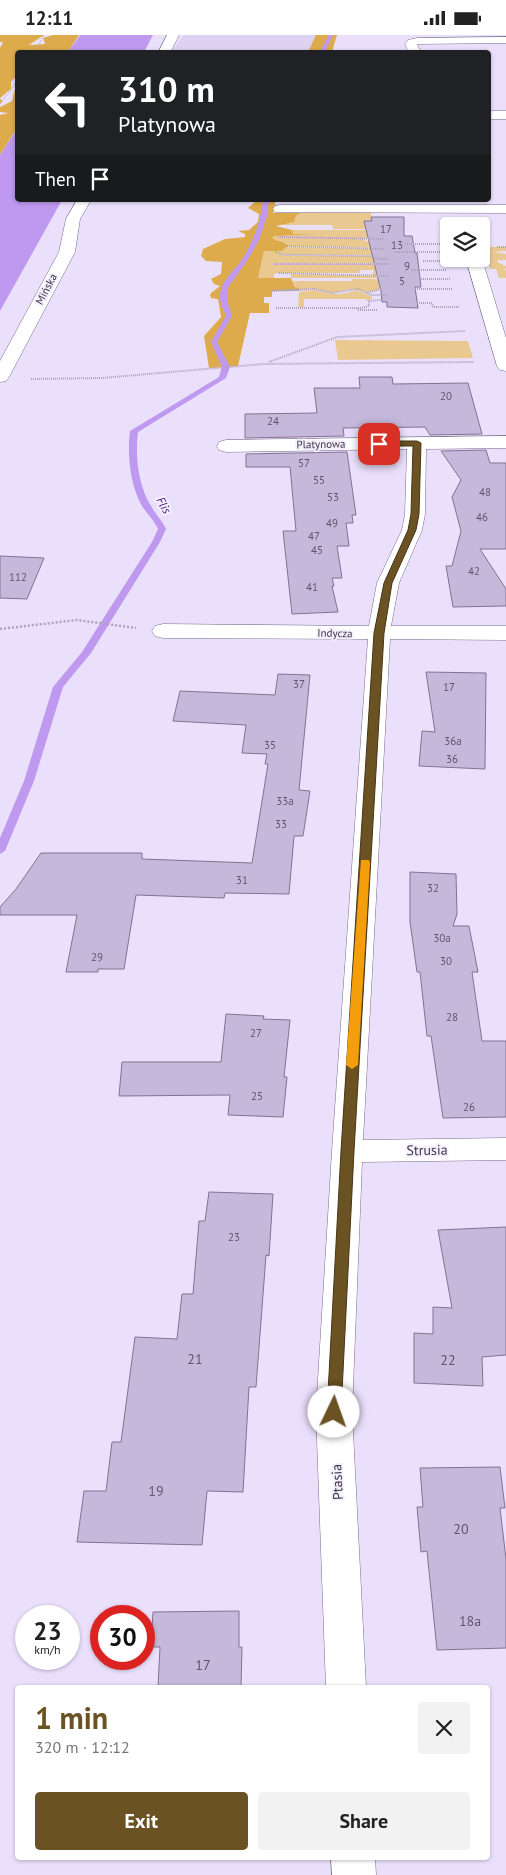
<!DOCTYPE html>
<meta charset="utf-8">
<style>
:root{--surface:#fff;--page:#f2f2f2;--text:#222;--muted:#767676;--accent:#6b5223}
body{margin:0;font-family:"PT Sans",sans-serif;background:var(--page);color:var(--text);height:100vh;display:flex;flex-direction:column;font-size:19px;white-space:nowrap}
*{box-sizing:border-box;margin:0}
p{font-size:16px;color:var(--muted)}
.icon{flex:none;width:28px;height:28px;fill:none;stroke:currentColor;stroke-width:2;stroke-linecap:round;stroke-linejoin:round}
.map{position:relative;flex:1;overflow:hidden}
.sheet{position:absolute;left:15px;top:1650px;width:475px;height:175px;display:flex;flex-direction:column;background:var(--surface);border-radius:5px;box-shadow:0 1px 4px #0004}
.sheet>*{flex:none}
.guide{position:absolute;left:15px;top:15px;width:476px;height:152px;border-radius:5px;box-shadow:0 1px 4px #0004;background:#202124;color:#fff;overflow:hidden}
.controls{position:absolute;left:440px;top:182px;display:grid;gap:10px}
.controls a{display:grid;place-items:center;width:50px;height:50px;border-radius:5px;background:var(--surface);box-shadow:0 1px 4px #0004;font-size:25px}
.speed{position:absolute;left:15px;top:1570px;display:flex;gap:10px;font-size:25px;font-weight:700;text-align:center}
.speed>*{display:grid;place-content:center;width:65px;height:65px;border-radius:50%;background:var(--surface);box-shadow:0 1px 4px #0004;line-height:1}
.speed small{font-size:12px;font-weight:400}
.speed .limit{border:8px solid #d22;background:#fff;color:#111}
.pin{position:absolute;display:grid;place-items:center;width:42px;height:42px;color:#fff;margin:-21px;border-radius:10px;box-shadow:0 2px 8px #0006}
.me{position:absolute;width:55px;margin:-28px;rotate:3deg;stroke-linejoin:round;filter:drop-shadow(0 0 4px #0008)}
.turn{display:flex;align-items:center;gap:18px;height:105px;padding:0 20px;font-size:22px}
.turn .icon{width:65px;height:65px;stroke-width:2.5}
.turn b{display:block;font-size:35px;line-height:42px}
.then{display:flex;align-items:center;height:48px;padding:0 20px;background:#0003;gap:10px;font-size:19px}
.round{display:grid;place-items:center;flex:none;width:52px;height:52px;border-radius:5px;background:var(--page)}
.overview{display:flex;align-items:center;justify-content:space-between;height:85px;padding:0 20px}
h1{font-size:30px;font-weight:600;line-height:38px;color:var(--accent)}
.cta{display:flex;gap:10px;margin-top:auto;padding:10px 20px}
.cta a{flex:1;height:58px;border-radius:5px;background:var(--accent);color:#fff;font-size:20px;font-weight:600;line-height:58px;text-align:center}
.cta a+a{background:var(--page);color:var(--text)}
.status{display:flex;justify-content:space-between;align-items:center;height:35px;padding:0 25px;background:var(--surface);direction:ltr}
.status svg{height:14px;fill:currentColor}
.map>svg:first-child{display:block}
.built{fill:#ded2f3}
.green{fill:#eac991}
.forest{fill:#deab4c}
.water{fill:#be99ef}
.lines{fill:none;stroke-linecap:round;stroke-linejoin:round}
.stream{fill:#be99ef;fill-rule:evenodd}
.building{fill:#c6b8db;stroke:#807392}
.minor-casing{stroke:#776b8a;stroke-width:1}
.path-far2{stroke:#aca3ba;stroke-width:1;stroke-dasharray:1 1;stroke-linecap:butt}
.path-far1{stroke:#aca3ba;stroke-width:2;stroke-dasharray:1 1;stroke-linecap:butt}
.path{stroke:#aca3ba;stroke-width:2.5;stroke-dasharray:2 2;stroke-linecap:butt}
.minor{fill:#fff;fill-rule:evenodd}
.route{fill:#6b5223;stroke:#463517}
.slow{fill:#f59e0b}
.labels{text-anchor:middle;dominant-baseline:central;stroke-width:4;stroke-linejoin:round;paint-order:stroke}
.number-label{font-size:11px;fill:#5e576a}
.far-street-label{font-size:11px;fill:#3c3744;stroke:#f5f0fe}
.far-water-label{font-size:12px;font-style:italic;fill:#470e74;stroke:#f5f0fe}
.street-label{font-size:14px;fill:#3c3744;stroke:#f5f0fe}
.near-number-label{font-size:14px;fill:#5e576a}
</style>
<div class="status"><b>12:11</b><svg viewBox="0 0 49 12"><path d="M0 12V9h3v3zM5 12V6h3v6zM10 12V3h3v9zM15 12V0h3v12zM26 1h20v11H26zM47 4h2v5h-2z"/></svg></div>
<div class="map">
<svg width="506" height="1840" viewBox="0 0 506 1840">
<rect width="100%" height="100%" fill="#ebe0fc"/>
<path class="built" d="M 184,0 L 316,0 L 308,17 L 170,18 Z"/>
<path class="green" d="M 301,178 L 371,178 L 372,186 L 367,186 L 372,194 L 333,194 L 332,190 L 277,190 L 295,185 L 296,181 Z
M 292,195 L 367,195 L 384,203 L 278,203 L 364,203 L 365,206 L 385,207 L 385,213 L 287,211 L 286,208 L 266,207 L 268,199 L 292,198 Z
M 287,212 L 385,214 L 373,220 L 286,220 L 275,218 L 285,221 L 371,221 L 390,228 L 274,229 L 390,229 L 389,240 L 372,240 L 374,235 L 360,235 L 360,238 L 279,238 L 274,239 L 274,243 L 258,243 L 264,216 L 282,216 Z
M 485,212 L 506,212 L 506,216 L 494,217 L 506,219 L 506,225 L 499,225 L 497,227 L 506,231 L 506,234 L 503,234 L 506,235 L 506,243 L 499,243 L 496,234 L 490,234 Z
M 291,239 L 389,241 L 390,243 L 291,243 Z
M 352,244 L 385,244 L 381,254 L 367,257 L 350,254 L 332,258 L 314,254 L 299,256 L 299,253 L 296,253 L 293,246 L 352,246 Z
M 314,255 C 322,257 329,259 338,259 C 356,258 352,251 372,262 L 372,264 L 366,266 L 366,264 L 304,264 L 304,272 L 298,272 L 299,257 Z
M 335,305 L 468,306 L 473,323 L 338,325 Z"/>
<path class="forest" d="M 0,0 L 44,0 L 29,10 L 45,9 L 43,3 L 53,0 L 79,0 L 68,17 L 18,18 L 17,40 L 11,47 L 11,54 L 0,63 L 2,66 L 0,69 L 0,13 L 3,7 L 0,7 Z
M 316,0 L 337,0 L 332,17 L 308,17 Z
M 17,51 L 17,93 L 0,120 L 0,80 L 8,78 L 0,77 L 0,72 L 12,66 L 15,54 Z
M 257,165 L 276,165 L 273,178 L 301,178 L 296,181 L 294,187 L 276,191 L 292,195 L 293,199 L 313,199 L 274,201 L 272,203 C 277,207 285,206 288,211 L 282,216 L 264,216 L 258,243 L 291,243 L 295,252 L 299,253 L 299,256 L 272,256 L 272,262 L 264,262 L 264,268 L 269,268 L 269,278 L 250,278 L 238,331 L 209,333 L 204,301 L 221,282 L 218,264 L 211,263 L 210,259 L 220,251 L 214,249 L 211,244 L 221,239 L 222,227 L 206,226 L 201,221 L 203,214 L 225,204 L 245,202 L 245,199 L 238,196 L 249,195 L 258,187 L 259,179 L 248,173 Z"/>
<path class="water" d="M 80,0 L 153,0 L 144,17 L 68,17 Z
M 17,94 L 18,165 L 62,165 L 0,276 L 0,120 Z"/>
<g class="lines">
<path class="stream" d="M 329,0 L 333,0 L 324,18 L 319,18 Z
M 263,165 L 269,165 L 267,181 L 259,205 L 247,226 L 227,254 L 227,265 L 232,281 L 217,307 L 230,332 L 226,343 L 138,397 C 135,420 138,451 151,471 C 155,479 162,485 166,494 L 160,507 L 91,618 L 63,652 L 34,746 L 5,816 L 0,819 L 0,803 L 24,746 L 53,652 L 82,617 L 152,507 L 158,494 C 154,485 147,479 142,471 C 130,450 127,419 130,396 L 219,342 L 222,332 L 211,307 L 226,281 C 223,274 219,266 220,259 C 221,246 234,236 241,226 C 253,208 261,187 263,165 Z"/>
</g>
<path class="building" d="M 371,182 L 404,182 L 404,201 L 412,201 L 415,218 L 417,218 L 421,252 L 415,252 L 418,273 L 387,272 L 387,267 L 382,267 L 381,256 L 364,186 L 372,186 Z
M 359,342 L 392,342 L 393,349 L 468,348 L 482,399 L 430,400 L 425,392 L 343,393 L 344,401 L 245,403 L 245,379 L 317,378 L 314,353 L 360,353 Z
M 486,415 L 490,428 L 506,428 L 506,514 L 480,514 L 506,554 L 506,571 L 453,572 L 446,531 L 452,531 L 461,496 L 452,462 L 461,445 L 441,416 Z
M 347,417 L 356,480 L 352,480 L 353,488 L 346,488 L 349,511 L 337,511 L 342,543 L 332,543 L 334,551 L 332,551 L 338,577 L 292,579 L 283,496 L 296,496 L 290,432 L 246,432 L 246,419 Z
M 0,521 L 44,523 L 27,564 L 0,563 Z
M 426,637 L 486,638 L 485,734 L 419,731 L 422,696 L 435,697 Z
M 278,639 L 310,640 L 299,755 L 310,756 L 303,801 L 294,801 L 289,859 L 225,858 L 224,863 L 136,860 L 124,934 L 98,934 L 98,937 L 66,937 L 77,880 L 0,880 L 0,872 L 16,854 L 41,818 L 142,818 L 142,824 L 252,828 L 268,729 L 265,729 L 267,719 L 242,718 L 246,690 L 173,686 L 180,656 L 275,660 Z
M 410,837 L 456,839 L 457,879 L 453,891 L 469,891 L 478,937 L 472,937 L 482,1006 L 506,1006 L 506,1082 L 443,1083 L 431,1001 L 427,1001 L 420,937 L 417,937 L 410,887 Z
M 226,979 L 264,981 L 263,984 L 290,985 L 284,1042 L 287,1042 L 283,1082 L 228,1080 L 230,1060 L 119,1061 L 122,1027 L 221,1027 Z
M 209,1157 L 273,1159 L 269,1221 L 266,1220 L 256,1352 L 249,1352 L 243,1457 L 207,1456 L 202,1510 L 77,1507 L 84,1456 L 106,1456 L 112,1407 L 121,1407 L 135,1302 L 177,1304 L 182,1259 L 193,1259 L 199,1186 L 205,1186 Z
M 506,1192 L 506,1320 L 482,1322 L 483,1351 L 414,1348 L 414,1298 L 433,1299 L 433,1272 L 452,1273 L 438,1195 Z
M 500,1432 L 505,1473 L 500,1473 L 506,1524 L 506,1613 L 437,1615 L 427,1516 L 421,1517 L 417,1472 L 423,1472 L 420,1433 Z
M 239,1576 L 239,1612 L 242,1612 L 241,1652 L 158,1652 L 160,1612 L 151,1612 L 153,1577 Z"/>
<g class="lines">
<defs>
<path id="minor" d="M 167,0 L 179,0 L 170,18 L 158,18 Z
M 506,2 L 506,8 L 417,9 L 421,18 L 409,18 L 405,9 L 408,5 L 417,3 Z
M 489,76 L 506,76 L 506,84 L 489,84 Z
M 77,165 L 91,165 L 80,184 L 75,217 L 9,342 L 6,346 L 0,347 L 0,326 L 59,217 L 66,184 Z
M 280,170 L 506,170 L 506,178 L 275,177 L 273,174 L 275,171 Z
M 466,224 L 482,224 L 506,303 L 506,336 L 500,335 L 497,331 Z
M 506,401 L 506,413 L 426,414 L 425,479 L 422,495 L 399,548 L 391,591 L 506,591 L 506,605 L 390,604 L 363,1105 L 506,1103 L 506,1125 L 362,1127 L 352,1377 L 366,1652 L 326,1652 L 316,1377 L 332,1116 L 368,604 L 163,603 L 155,601 L 152,596 L 155,591 L 163,589 L 369,591 L 377,548 L 402,495 L 405,479 L 407,414 L 226,417 L 219,415 L 217,411 L 219,407 L 226,405 Z
M 331,1822 L 375,1822 L 376,1840 L 332,1840 Z"/>
</defs>
<use href="#minor" class="minor-casing"/>
<path class="path-far2" d="M 34,18 L 44,0
M 0,69 L 18,45
M 278,202 L 296,202"/>
<path class="path-far1" d="M 278,202 L 384,204
M 405,209 L 449,209
M 287,211 L 385,214
M 497,212 L 506,212
M 275,217 L 285,220 L 372,221 L 376,224 L 389,224
M 395,217 L 448,217
M 423,226 L 447,226
M 274,229 L 390,229
M 411,235 L 447,235
M 279,238 L 389,241
M 419,244 L 451,244
M 415,254 L 453,254
M 272,256 L 314,254 L 332,258 L 358,254 L 367,258 L 381,254
M 367,258 L 371,260 L 386,260
M 417,268 L 432,268 L 433,272 L 459,272
M 276,273 L 361,273 L 369,271 L 369,266 L 381,265
M 358,273 L 358,275 L 378,275
M 269,327 L 337,302 L 465,296
M 31,344 L 102,343 L 263,329 L 474,327"/>
<path class="path" d="M 0,594 L 77,585 L 136,593"/>
<use href="#minor" class="minor"/>
</g>
<path class="route" d="M 417,406 L 421,408 L 419,479 L 416,495 L 392,548 L 384,598 L 354,1116 L 341,1377 L 339,1381 L 334,1383 L 329,1381 L 327,1377 L 341,1116 L 374,598 L 384,548 L 408,495 L 411,479 L 413,411 L 379,411 L 375,409 L 379,406 Z"/>
<path class="slow" d="M 361,825 L 369,825 L 370,828 L 358,1030 L 352,1034 L 346,1030 Z"/>
<g class="labels">
<g class="number-label">
<text x="386" y="194">17</text>
<text x="397" y="210">13</text>
<text x="407" y="231">9</text>
<text x="402" y="246">5</text>
<text x="446" y="361">20</text>
<text x="273" y="386">24</text>
<text x="304" y="428">57</text>
<text x="319" y="445">55</text>
<text x="485" y="457">48</text>
<text x="333" y="462">53</text>
<text x="482" y="482">46</text>
<text x="332" y="488">49</text>
<text x="314" y="501">47</text>
<text x="317" y="515">45</text>
<text x="474" y="536">42</text>
<text x="18" y="542">112</text>
<text x="312" y="552">41</text>
<text x="299" y="649">37</text>
<text x="449" y="652">17</text>
<text x="453" y="706">36a</text>
<text x="270" y="710">35</text>
<text x="452" y="724">36</text>
<text x="285" y="766">33a</text>
<text x="281" y="789">33</text>
<text x="242" y="845">31</text>
<text x="433" y="853">32</text>
<text x="442" y="903">30a</text>
<text x="97" y="922">29</text>
<text x="446" y="926">30</text>
<text x="452" y="982">28</text>
<text x="256" y="998">27</text>
<text x="257" y="1061">25</text>
<text x="469" y="1072">26</text>
<text x="234" y="1202">23</text>
</g>
<g class="far-street-label">
<text transform="translate(46 254) rotate(-62)">Mińska</text>
<text transform="translate(321 409) rotate(-1)">Platynowa</text>
<text transform="translate(335 598) rotate(1)">Indycza</text>
</g>
<g class="far-water-label">
<text transform="translate(164 470) rotate(61)">Flis</text>
</g>
<g class="street-label">
<text transform="translate(427 1115) rotate(-1)">Strusia</text>
<text transform="translate(337 1447) rotate(-93)">Ptasia</text>
</g>
<g class="near-number-label">
<text x="195" y="1324">21</text>
<text x="448" y="1325">22</text>
<text x="156" y="1456">19</text>
<text x="461" y="1494">20</text>
<text x="470" y="1586">18a</text>
<text x="203" y="1630">17</text>
</g>
</g>
</svg>
<div class="controls">
<a><svg class="icon" aria-label="layers" viewBox="0 0 24 24"><path d="M12 4l9 5-9 5-9-5zM3 14l9 5 9-5"/></svg></a>
</div>
<div class="speed"><div>23<small>km/h</small></div><div class="limit">30</div></div>
<div class="pin" style="left:379px;top:409px;background:#d93025"><svg class="icon" aria-label="arrive" viewBox="0 0 24 24"><path d="M6 21V4h12l-3 4 3 4H6"/></svg></div>
<svg class="me" style="left:334px;top:1377px" viewBox="-20 -20 40 40"><circle r="19" fill="#fff"/><path d="M0-13L10 11 0 6-10 11z" fill="#6b5223"/></svg>
<div class="guide">
<div class="turn"><svg class="icon" aria-label="left" viewBox="0 0 24 24"><path d="M17 20v-9H6M10 6l-5 5 5 5"/></svg><div><b>310 m</b>Platynowa</div></div>
<div class="then">Then<svg class="icon" aria-label="arrive" viewBox="0 0 24 24"><path d="M6 21V4h12l-3 4 3 4H6"/></svg></div>
</div>
<section class="sheet">
<div class="overview"><div><h1>1 min</h1><p>320 m · 12:12</p></div><a class="round"><svg class="icon" aria-label="close" viewBox="0 0 24 24"><path d="M6 6l12 12M18 6L6 18"/></svg></a></div>
<div class="cta"><a>Exit</a><a>Share</a></div>
</section>
</div>
